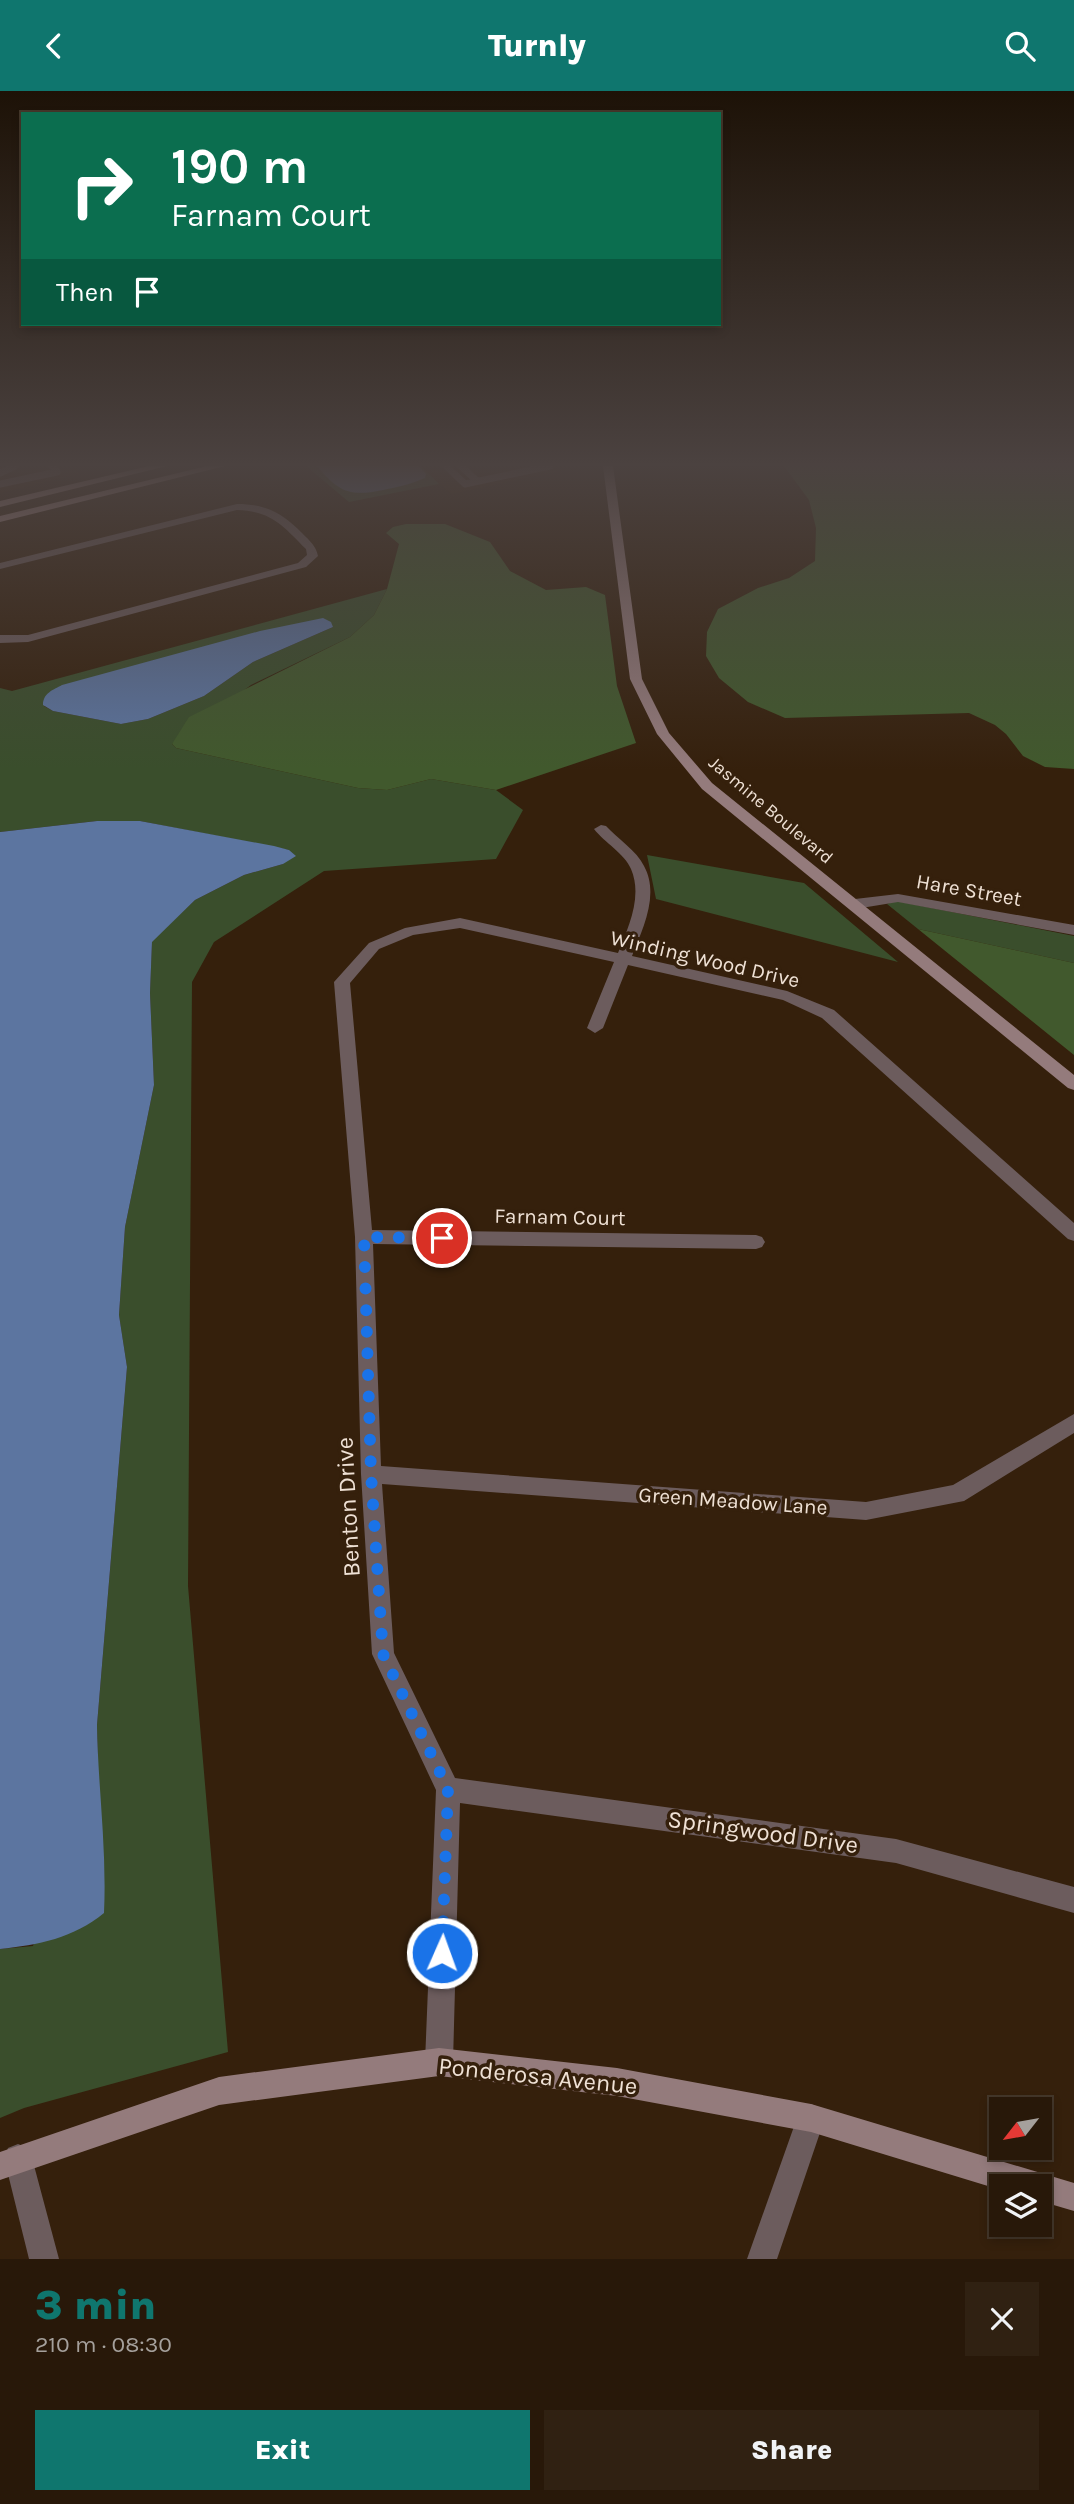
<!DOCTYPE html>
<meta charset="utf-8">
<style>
:root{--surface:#281809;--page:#302112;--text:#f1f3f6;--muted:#a5a09c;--line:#44372a;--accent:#0f766e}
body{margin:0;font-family:Karla,sans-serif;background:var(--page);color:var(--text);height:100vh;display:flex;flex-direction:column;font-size:26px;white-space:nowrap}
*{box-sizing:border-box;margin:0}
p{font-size:23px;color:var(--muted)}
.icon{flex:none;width:38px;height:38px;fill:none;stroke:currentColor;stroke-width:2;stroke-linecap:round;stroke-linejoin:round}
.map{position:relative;height:2168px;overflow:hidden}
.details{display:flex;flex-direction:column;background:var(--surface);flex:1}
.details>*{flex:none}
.hud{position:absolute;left:21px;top:21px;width:700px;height:214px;border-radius:0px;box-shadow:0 4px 10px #0003,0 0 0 2px var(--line);background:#0b6e4f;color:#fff;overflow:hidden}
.needle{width:46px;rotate:239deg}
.tools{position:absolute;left:989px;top:2006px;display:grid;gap:14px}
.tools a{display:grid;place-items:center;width:63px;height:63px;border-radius:0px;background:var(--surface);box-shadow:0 4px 10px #0003,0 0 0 2px var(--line);font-size:35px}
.pin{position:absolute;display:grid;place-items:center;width:60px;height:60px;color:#fff;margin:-30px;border:4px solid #fff;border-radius:50%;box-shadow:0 2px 7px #0007}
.me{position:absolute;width:77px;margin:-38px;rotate:2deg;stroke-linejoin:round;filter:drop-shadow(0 0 5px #0008)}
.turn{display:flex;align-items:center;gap:24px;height:147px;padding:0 35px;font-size:32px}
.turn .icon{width:91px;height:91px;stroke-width:2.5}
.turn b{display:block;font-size:49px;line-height:60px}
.then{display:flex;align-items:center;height:66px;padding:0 35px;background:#0003;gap:14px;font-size:26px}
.round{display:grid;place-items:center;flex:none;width:74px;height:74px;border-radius:0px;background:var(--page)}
.summary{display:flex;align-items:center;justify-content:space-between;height:119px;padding:0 35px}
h1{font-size:42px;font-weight:800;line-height:52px;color:var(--accent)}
.primary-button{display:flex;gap:14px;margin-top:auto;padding:14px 35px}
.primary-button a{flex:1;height:80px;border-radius:0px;background:var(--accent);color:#fff;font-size:28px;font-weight:800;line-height:80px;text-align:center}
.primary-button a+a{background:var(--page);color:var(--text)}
header{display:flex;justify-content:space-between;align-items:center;height:91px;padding:0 35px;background:var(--accent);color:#fff;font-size:32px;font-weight:800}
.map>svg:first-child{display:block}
.built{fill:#3e240a}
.green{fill:#3a4e2c;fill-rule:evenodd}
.forest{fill:#41592d}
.water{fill:#5c75a0}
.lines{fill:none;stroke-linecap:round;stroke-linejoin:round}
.lane{stroke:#6c5c5d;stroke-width:7}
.street{fill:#6c5c5d;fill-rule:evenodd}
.secondary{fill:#947b7c;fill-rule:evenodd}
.primary{fill:#b39394;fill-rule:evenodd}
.route{stroke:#1a73e8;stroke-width:12;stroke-dasharray:0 21.6}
.labels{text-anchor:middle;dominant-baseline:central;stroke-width:7;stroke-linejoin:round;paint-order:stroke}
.far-street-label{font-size:18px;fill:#efe1d5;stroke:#35200c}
.street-label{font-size:21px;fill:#efe1d5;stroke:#35200c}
.near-street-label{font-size:24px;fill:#efe1d5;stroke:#35200c}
</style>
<header><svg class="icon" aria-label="back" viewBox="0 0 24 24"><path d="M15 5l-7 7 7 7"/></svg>Turnly<svg class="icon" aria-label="search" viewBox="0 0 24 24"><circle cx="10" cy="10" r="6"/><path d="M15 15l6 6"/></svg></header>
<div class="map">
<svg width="1074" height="2168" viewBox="0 0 1074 2168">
<rect width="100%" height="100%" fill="#35200c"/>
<path class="built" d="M 0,375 L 73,375 L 80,383 L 0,402 Z
M 306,375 L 583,375 L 452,403 L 439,393 L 349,411 Z"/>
<path class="green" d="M 306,375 L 421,375 L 439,393 L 349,411 Z
M 387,498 L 374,524 L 350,546 L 251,594 L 172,653 L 176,657 L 358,697 L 387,699 L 431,688 L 496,699 L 523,719 L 496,768 L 324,780 L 214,851 L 192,891 L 188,1495 L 228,1961 L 24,2017 L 0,2027 L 0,1858 L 33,1855 L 98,1683 L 97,1634 L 127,1276 L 119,1224 L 125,1136 L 154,994 L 150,902 L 152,850 L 195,809 L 244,784 L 283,773 L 289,759 L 140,730 L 97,730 L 0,741 L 0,597 L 12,600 ZM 333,536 L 253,571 L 204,605 L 148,628 L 121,633 L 53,620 L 44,615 Z
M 647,764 L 804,792 L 898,871 L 656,808 Z
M 896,810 L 1074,845 L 1074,872 L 918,838 L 887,813 Z"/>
<path class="forest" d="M 784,375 L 1074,375 L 1074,678 L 1045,676 L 1023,665 L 1006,643 L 995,634 L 969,622 L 785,627 L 748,611 L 719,587 L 706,565 L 707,541 L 718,518 L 758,497 L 789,487 L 815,470 L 816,437 L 809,409 Z
M 406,433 L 445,433 L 490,451 L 510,480 L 546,499 L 586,496 L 605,504 L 617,595 L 636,652 L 496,699 L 431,688 L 387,699 L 358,697 L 176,657 L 172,653 L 189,626 L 350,546 L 374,524 L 387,498 L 399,453 L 386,442 L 393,436 Z
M 918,838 L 1074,872 L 1074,964 Z"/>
<path class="water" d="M 317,375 L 419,375 L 426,383 L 425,387 C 411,393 398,396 383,399 C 349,406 339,401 317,375 Z
M 323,527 L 331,531 L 333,536 L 253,571 L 204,605 L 148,628 L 121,633 L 53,620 L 43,614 C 43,602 53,599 62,594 L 260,540 Z
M 97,730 L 140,730 L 274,755 L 289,759 L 296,765 L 283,773 L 244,784 L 195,809 L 152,851 L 150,902 L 154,994 L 125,1136 L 119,1224 L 127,1276 L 97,1634 C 98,1697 107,1759 104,1822 C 74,1847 38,1854 0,1858 L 0,741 Z"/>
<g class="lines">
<path class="lane" d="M 446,375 L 465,393 L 550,375
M 461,375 L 477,390
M 0,382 L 15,375
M 0,393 L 57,381 L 52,375"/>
<path class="street" d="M 237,413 C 266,413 282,422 302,442 C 310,450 316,455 318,465 L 306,476 L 28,551 L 0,552 L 0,544 L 28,544 L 298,472 L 307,464 L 306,458 C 283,435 272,420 237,419 L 0,478 L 0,472 Z
M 601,734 L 606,735 C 617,747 637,760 644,775 C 660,804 642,839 632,865 L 787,900 L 834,919 L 1074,1132 L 1074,1150 L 1068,1148 L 822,927 L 783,909 L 628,874 L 603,937 L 595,942 L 587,937 L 614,871 L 460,837 L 413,844 L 379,858 L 350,892 L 372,1139 L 756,1144 L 762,1146 L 765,1151 L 762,1156 L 756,1158 L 373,1153 L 381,1375 L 866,1411 L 953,1394 L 1074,1323 L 1074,1342 L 964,1410 L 866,1429 L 382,1393 L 394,1562 L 455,1687 L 896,1748 L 1074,1796 L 1074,1822 L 896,1772 L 460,1712 L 453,1971 L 449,1981 L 439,1985 L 429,1981 L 425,1971 L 436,1699 L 372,1563 L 361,1383 L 355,1146 L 334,891 L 369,852 L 405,837 L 460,827 L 618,862 C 628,837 643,806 631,778 C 625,763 604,751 594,738 Z
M 898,803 L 1074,834 L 1074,844 L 898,811 L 855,818 L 848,813 L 855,808 Z
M 811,2013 L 821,2017 L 825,2027 L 777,2168 L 747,2168 L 797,2027 L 801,2017 Z
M 18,2053 L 28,2057 L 32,2067 L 59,2168 L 29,2168 L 4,2067 L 8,2057 Z"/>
<path class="secondary" d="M 603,375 L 613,375 L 642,588 L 669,642 L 712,692 L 1074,984 L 1074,999 L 1068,997 L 702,698 L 657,643 L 630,588 Z
M 439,1957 L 617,1977 L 811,2013 L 1074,2092 L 1074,2120 L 1040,2110 L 1040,2095 L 1001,2095 L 1001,2099 L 811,2041 L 617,2005 L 439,1985 L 219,2014 L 0,2089 L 0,2061 L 219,1986 Z"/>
<path class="primary" d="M 149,375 L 167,375 L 0,416 L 0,410 Z
M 207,375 L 225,375 L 0,431 L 0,425 Z"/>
</g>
<linearGradient id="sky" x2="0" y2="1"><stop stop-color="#1d1207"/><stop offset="0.55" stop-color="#4b4240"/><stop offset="1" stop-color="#4b4240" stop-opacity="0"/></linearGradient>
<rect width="1074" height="679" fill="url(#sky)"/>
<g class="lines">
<path class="route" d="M 442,1147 L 364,1146 L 371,1383 L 383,1563 L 448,1698 L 442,1862"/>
</g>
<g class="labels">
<g class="far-street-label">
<text transform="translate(771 719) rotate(40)">Jasmine Boulevard</text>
</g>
<g class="street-label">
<text transform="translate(969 799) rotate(10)">Hare Street</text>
<text transform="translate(705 868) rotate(13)">Winding Wood Drive</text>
<text transform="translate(560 1126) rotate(1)">Farnam Court</text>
<text transform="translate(733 1410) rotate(4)">Green Meadow Lane</text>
</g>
<g class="near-street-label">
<text transform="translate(348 1416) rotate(-93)">Benton Drive</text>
<text transform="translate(763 1741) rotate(8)">Springwood Drive</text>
<text transform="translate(538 1985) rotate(6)">Ponderosa Avenue</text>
</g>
</g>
</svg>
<div class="tools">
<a><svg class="needle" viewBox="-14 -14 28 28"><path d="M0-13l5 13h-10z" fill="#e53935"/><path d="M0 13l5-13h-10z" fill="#a5a09c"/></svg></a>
<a><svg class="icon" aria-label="layers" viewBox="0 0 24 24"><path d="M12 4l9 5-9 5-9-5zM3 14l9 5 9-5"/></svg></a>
</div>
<div class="pin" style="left:442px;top:1147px;background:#d93025"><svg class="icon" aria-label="arrive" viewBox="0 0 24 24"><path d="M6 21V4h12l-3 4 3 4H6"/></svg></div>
<svg class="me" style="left:442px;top:1862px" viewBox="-20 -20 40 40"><circle r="17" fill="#1a73e8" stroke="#fff" stroke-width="3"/><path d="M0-11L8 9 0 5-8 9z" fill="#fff"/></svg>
<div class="hud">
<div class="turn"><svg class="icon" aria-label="right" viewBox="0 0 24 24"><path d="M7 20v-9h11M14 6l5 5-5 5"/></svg><div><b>190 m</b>Farnam Court</div></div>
<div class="then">Then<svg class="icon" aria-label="arrive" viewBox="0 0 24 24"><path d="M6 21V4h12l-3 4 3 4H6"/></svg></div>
</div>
</div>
<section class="details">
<div class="summary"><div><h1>3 min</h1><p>210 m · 08:30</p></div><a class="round"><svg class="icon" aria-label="close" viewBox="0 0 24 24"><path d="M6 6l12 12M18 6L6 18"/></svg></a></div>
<div class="primary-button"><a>Exit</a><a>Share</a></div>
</section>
